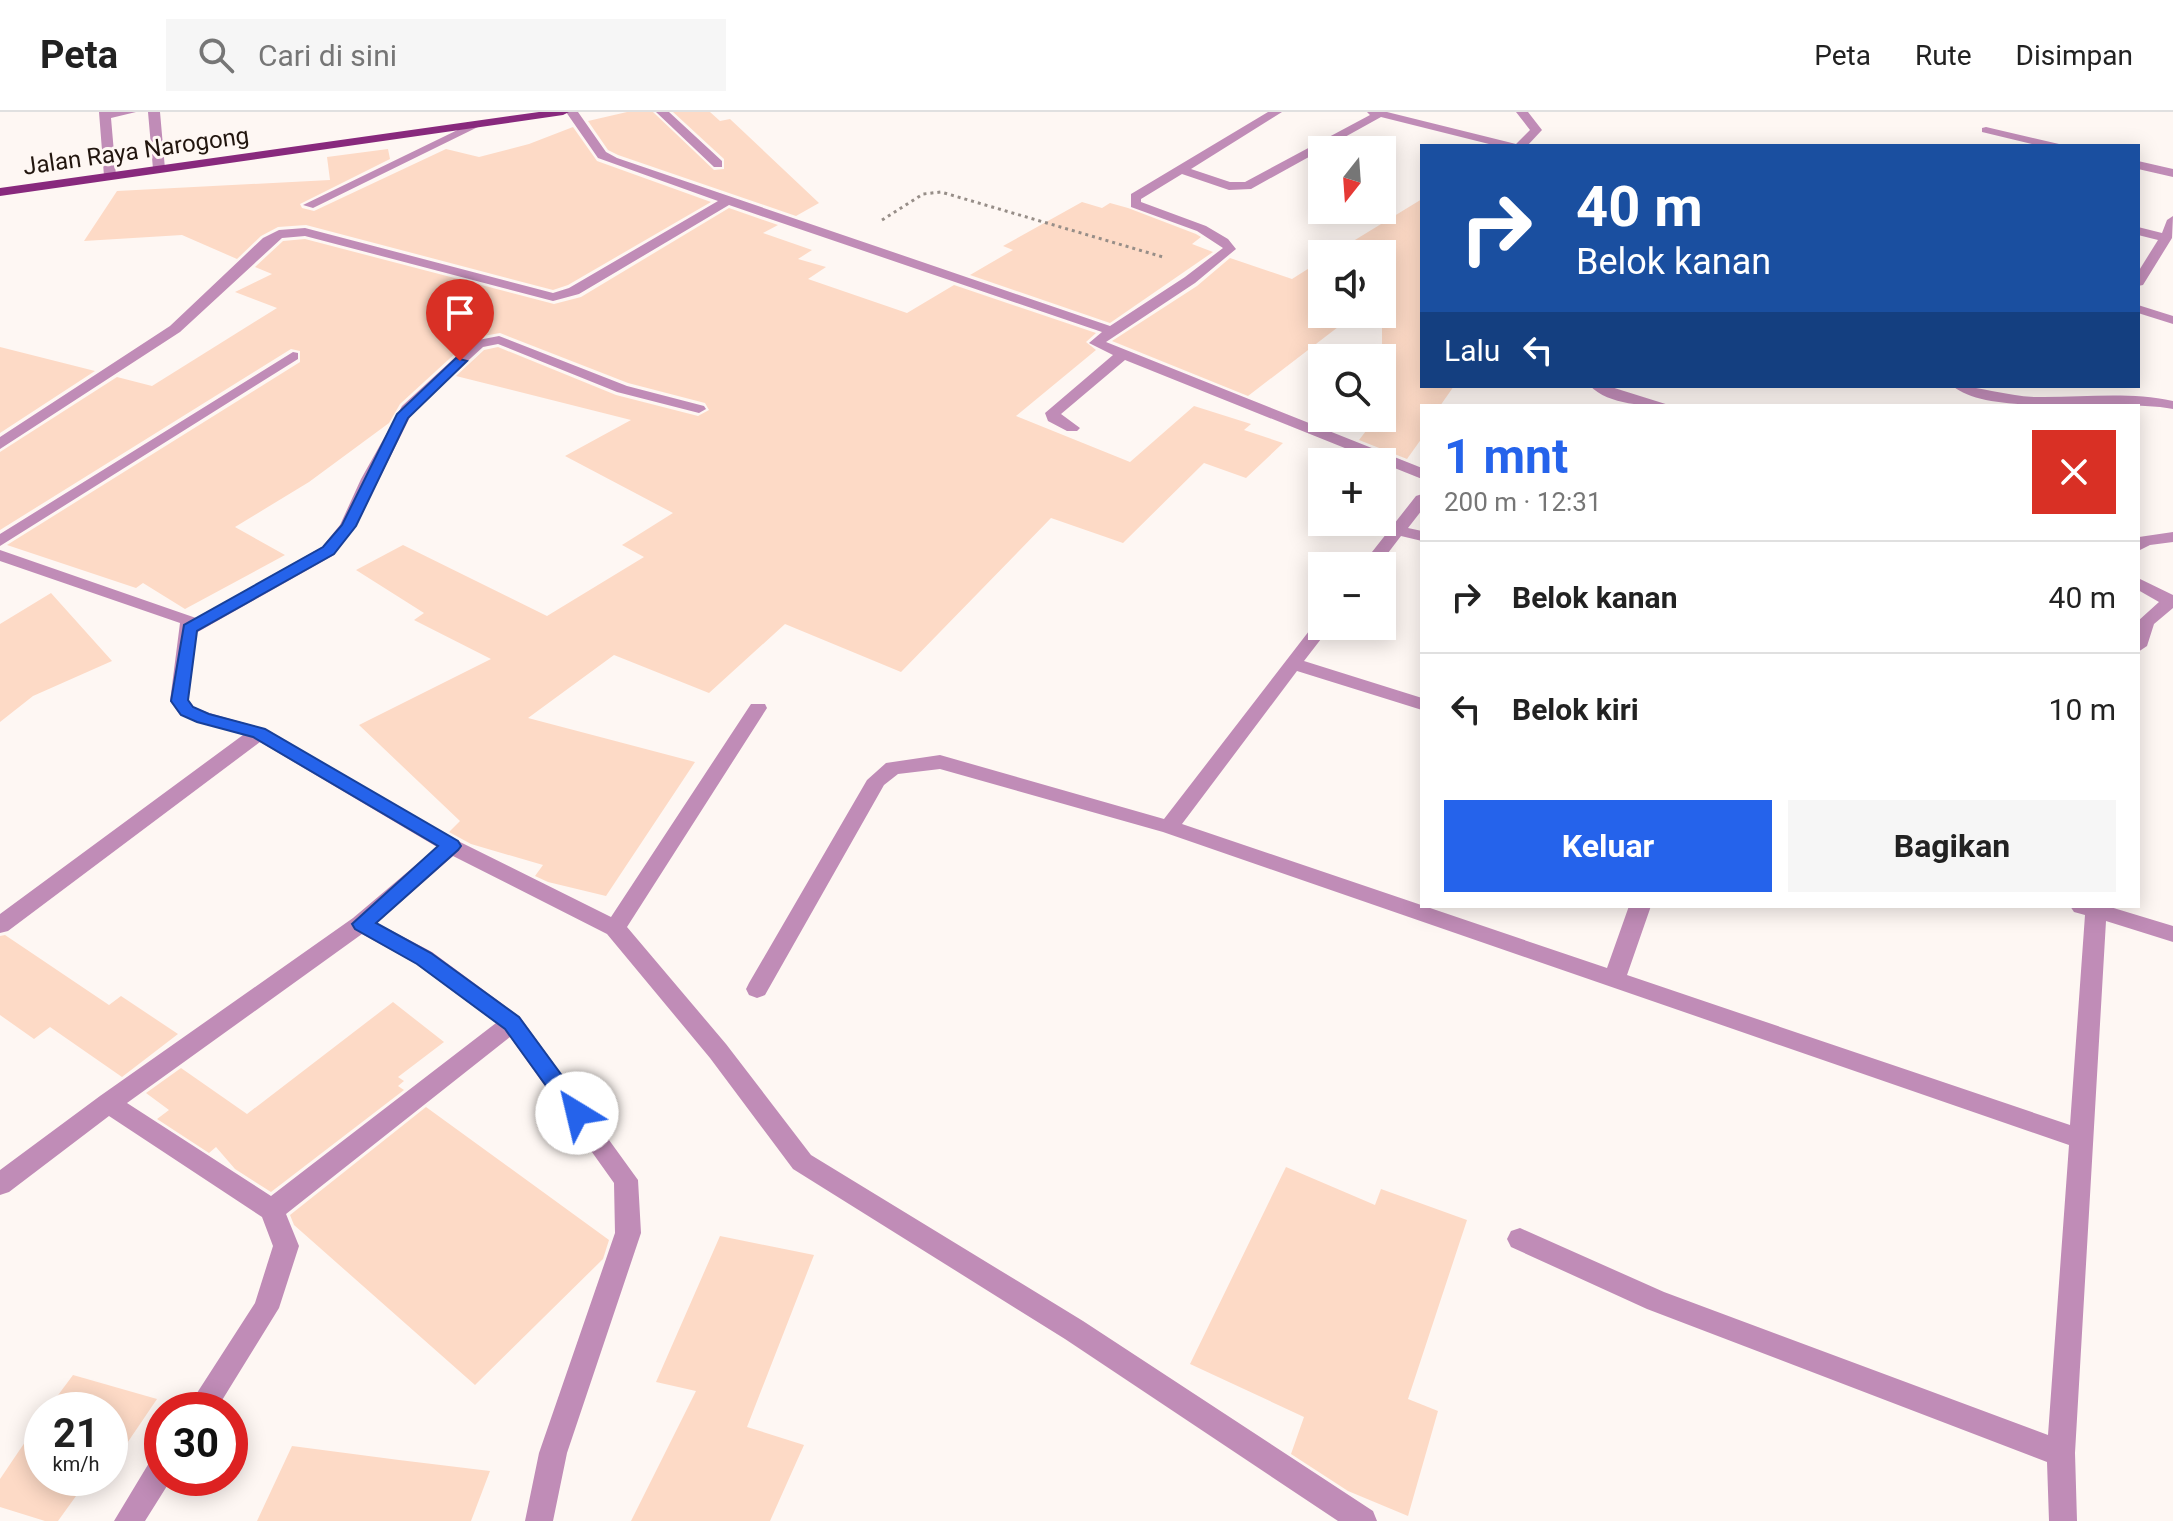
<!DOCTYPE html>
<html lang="id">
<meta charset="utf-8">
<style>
:root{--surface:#fff;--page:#f6f6f6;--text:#222;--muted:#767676;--line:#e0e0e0;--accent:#2563eb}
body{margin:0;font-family:Roboto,sans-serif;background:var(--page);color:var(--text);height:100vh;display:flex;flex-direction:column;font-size:30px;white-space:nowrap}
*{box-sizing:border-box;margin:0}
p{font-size:26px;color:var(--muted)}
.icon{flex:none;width:44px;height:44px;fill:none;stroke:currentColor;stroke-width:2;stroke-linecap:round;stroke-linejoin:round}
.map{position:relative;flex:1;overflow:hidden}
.details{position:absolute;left:1420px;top:292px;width:720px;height:504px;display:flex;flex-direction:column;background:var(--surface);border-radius:0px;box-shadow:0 4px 20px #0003}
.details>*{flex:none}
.banner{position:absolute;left:1420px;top:32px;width:720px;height:244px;border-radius:0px;box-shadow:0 4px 20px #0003;background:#1a4fa0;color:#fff;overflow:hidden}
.needle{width:52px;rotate:197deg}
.buttons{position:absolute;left:1308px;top:24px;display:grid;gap:16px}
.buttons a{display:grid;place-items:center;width:88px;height:88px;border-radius:0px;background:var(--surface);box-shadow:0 4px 20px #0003;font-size:40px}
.speed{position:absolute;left:24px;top:1280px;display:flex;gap:16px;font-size:40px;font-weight:700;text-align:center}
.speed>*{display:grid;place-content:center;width:104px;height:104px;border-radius:50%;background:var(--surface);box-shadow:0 4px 20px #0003;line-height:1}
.speed small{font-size:20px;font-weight:400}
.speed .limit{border:12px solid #d22;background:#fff;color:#111}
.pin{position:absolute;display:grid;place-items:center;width:68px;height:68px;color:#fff;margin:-82px -34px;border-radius:50% 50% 50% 0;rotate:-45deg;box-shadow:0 0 8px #0007}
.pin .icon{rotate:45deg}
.me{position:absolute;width:88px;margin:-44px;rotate:324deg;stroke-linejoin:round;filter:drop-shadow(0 0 6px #0008)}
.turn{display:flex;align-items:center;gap:28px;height:168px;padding:0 24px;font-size:36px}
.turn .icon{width:104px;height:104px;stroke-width:2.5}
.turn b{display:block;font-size:56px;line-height:68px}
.then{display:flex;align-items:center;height:76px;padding:0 24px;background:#0003;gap:16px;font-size:30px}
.round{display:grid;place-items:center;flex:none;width:84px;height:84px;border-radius:0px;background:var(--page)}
.head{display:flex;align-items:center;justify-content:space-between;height:136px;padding:0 24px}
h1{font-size:48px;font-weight:700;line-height:60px;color:var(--accent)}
.button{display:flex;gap:16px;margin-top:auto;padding:16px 24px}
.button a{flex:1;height:92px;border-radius:0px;background:var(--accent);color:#fff;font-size:32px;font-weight:700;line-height:92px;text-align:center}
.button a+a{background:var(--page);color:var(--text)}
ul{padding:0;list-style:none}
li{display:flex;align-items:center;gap:24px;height:112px;padding:0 24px;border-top:2px solid var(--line)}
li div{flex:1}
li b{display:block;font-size:30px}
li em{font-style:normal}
header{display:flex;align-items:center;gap:48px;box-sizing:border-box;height:112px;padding:0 40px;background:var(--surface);border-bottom:2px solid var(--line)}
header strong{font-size:38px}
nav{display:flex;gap:44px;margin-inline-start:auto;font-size:28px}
.search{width:560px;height:72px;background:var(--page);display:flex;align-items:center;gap:20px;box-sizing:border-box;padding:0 28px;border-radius:0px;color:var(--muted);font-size:30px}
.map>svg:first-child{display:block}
.building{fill:#fddac6}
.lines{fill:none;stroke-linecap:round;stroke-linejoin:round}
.path{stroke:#978e88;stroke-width:3;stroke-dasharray:3 4;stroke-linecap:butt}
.minor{fill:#c08cb7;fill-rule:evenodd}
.major{fill:#88297d;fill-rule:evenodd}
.route{fill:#2563eb;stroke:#184099;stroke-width:2}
.labels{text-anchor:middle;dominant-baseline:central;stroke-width:6;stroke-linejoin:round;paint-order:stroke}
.far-street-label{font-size:24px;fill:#22160f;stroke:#fef7f3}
</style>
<header>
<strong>Peta</strong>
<div class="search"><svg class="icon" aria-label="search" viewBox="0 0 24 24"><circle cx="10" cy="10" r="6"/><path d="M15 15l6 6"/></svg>Cari di sini</div>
<nav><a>Peta</a><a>Rute</a><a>Disimpan</a></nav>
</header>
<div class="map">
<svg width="2173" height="1409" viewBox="0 0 2173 1409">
<rect width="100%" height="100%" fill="#fef7f3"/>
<path class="building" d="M 627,0 L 653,0 L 714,58 L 724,57 L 724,47 L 673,0 L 710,0 L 720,9 L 730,7 L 819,91 L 796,104 L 618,43 L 608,38 L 588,9 Z
M 573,15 L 597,49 L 711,90 L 568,173 L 553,178 L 306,113 L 278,115 L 261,124 L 237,147 L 182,123 L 84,129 L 117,79 L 330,68 L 327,45 L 388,37 L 390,47 L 300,92 L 302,96 L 314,99 L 446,37 L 479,45 L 529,32 Z
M 1422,87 L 1422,274 L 1454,274 L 1440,294 L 1422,294 L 1422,326 L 1407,347 L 1359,328 L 1376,306 L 1382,306 L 1382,142 L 1332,142 Z
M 1082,90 L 1102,96 L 1110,91 L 1128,96 L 1196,122 L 1201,125 L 1192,132 L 1213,140 L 1110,211 L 970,163 L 1013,138 L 1003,134 Z
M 729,96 L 778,113 L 763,121 L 812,138 L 798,147 L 826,155 L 808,167 L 907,201 L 954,173 L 1096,221 L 1086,230 L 1096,238 L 1016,304 L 1130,350 L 1194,294 L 1251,312 L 1244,318 L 1283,331 L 1246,366 L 1204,351 L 1123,431 L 1051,406 L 901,560 L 785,512 L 709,581 L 614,543 L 528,606 L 695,650 L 606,784 L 548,770 L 535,764 L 543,753 L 471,732 L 449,720 L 460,709 L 359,613 L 491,547 L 414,508 L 424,501 L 356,458 L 403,433 L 547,504 L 644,445 L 622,433 L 673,401 L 565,344 L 631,308 L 456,264 L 484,238 L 498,235 L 616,283 L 698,304 L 709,298 L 705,291 L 628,271 L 500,221 L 472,226 L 400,292 L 389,311 L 309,370 L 235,415 L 285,443 L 185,497 L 143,471 L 136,476 L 7,433 L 300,250 L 300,239 L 291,237 L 0,418 L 0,340 L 117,265 L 152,274 L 277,196 L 235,180 L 272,162 L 255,155 L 283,129 L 305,127 L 554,192 L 581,185 Z
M 1230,146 L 1292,167 L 1322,148 L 1322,202 L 1355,202 L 1248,284 L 1112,229 L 1197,174 Z
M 0,235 L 95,259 L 0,321 Z
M 51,481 L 112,549 L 33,584 L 0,610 L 0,512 Z
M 5,823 L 109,893 L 121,884 L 178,922 L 122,965 L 50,915 L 34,927 L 0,903 L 0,824 Z
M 393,890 L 444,930 L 398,965 L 404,969 L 398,974 L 404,978 L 271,1080 L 235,1057 L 216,1035 L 209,1041 L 157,1007 L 169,998 L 146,981 L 181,956 L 247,1002 Z
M 426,995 L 609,1128 L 603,1147 L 475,1273 L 294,1113 L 290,1103 Z
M 1286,1055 L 1375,1093 L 1381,1077 L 1467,1108 L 1408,1287 L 1438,1299 L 1408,1404 L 1348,1379 L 1291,1342 L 1304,1305 L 1190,1252 Z
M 720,1124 L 814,1143 L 747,1315 L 804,1333 L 770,1409 L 631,1409 L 696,1279 L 656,1270 Z
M 73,1263 L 157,1287 L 117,1346 L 110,1344 L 110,1298 L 47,1298 Z
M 42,1305 L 42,1366 L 89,1366 L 58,1409 L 45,1409 L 0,1395 L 0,1367 Z
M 292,1334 L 399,1348 L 490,1359 L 471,1409 L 257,1409 Z"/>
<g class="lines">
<path class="path" d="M 882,108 L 923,82 L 941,80 L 1163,145"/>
<path class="minor" d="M 99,0 L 136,0 L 111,6 L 116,64 L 110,68 L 104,64 Z
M 148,0 L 160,0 L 165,57 L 159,61 L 153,57 Z
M 566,0 L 578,0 L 606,40 L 617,46 L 1110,214 L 1185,165 L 1223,136 L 1197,119 L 1131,95 L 1131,82 L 1268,0 L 1282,0 L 1191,57 L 1230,70 L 1245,70 L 1370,3 L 1367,0 L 1387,0 L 1516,32 L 1530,18 L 1516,0 L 1528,0 L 1542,18 L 1527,34 L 1497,34 L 1381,5 L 1251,77 L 1229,78 L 1182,62 L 1141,87 L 1141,90 L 1206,114 L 1228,127 L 1236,137 L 1195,171 L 1106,230 L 1422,356 L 1422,367 L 1125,248 L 1061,302 L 1080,316 L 1077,319 L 1067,319 L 1048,309 L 1045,301 L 1113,243 L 1089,231 L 1102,220 L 729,93 L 579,182 L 553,189 L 305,124 L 282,126 L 180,220 L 0,337 L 0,325 L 170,214 L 263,126 L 279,118 L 305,116 L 553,181 L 569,176 L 718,89 L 598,46 Z
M 656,0 L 669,0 L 722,49 L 722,55 L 714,55 Z
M 474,10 L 484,12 L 313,96 L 303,93 Z
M 1986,15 L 2059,32 L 2061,34 L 2040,34 L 1982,20 L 1982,16 Z
M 2138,49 L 2173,57 L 2173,65 L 2138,57 Z
M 2173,104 L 2172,126 L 2143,173 L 2138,174 L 2138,160 L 2158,128 L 2138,123 L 2138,115 L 2162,121 L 2167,108 Z
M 2138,193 L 2173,204 L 2173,212 L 2138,201 Z
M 499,224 L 627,274 L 704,294 L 706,297 L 699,301 L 617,280 L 498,232 L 483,235 L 413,299 L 356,414 L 334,443 L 196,521 L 188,588 L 194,595 L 209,601 L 266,617 L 458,729 L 611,805 L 751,592 L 765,592 L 767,596 L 627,815 L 726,932 L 811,1043 L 1083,1209 L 1373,1399 L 1377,1409 L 1338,1409 L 1065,1227 L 793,1057 L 710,946 L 607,822 L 453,744 L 377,811 L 432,840 L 520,905 L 638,1068 L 641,1121 L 567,1341 L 553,1409 L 525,1409 L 539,1341 L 615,1121 L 614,1071 L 510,925 L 286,1102 L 299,1134 L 279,1196 L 216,1298 L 186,1298 L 255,1191 L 273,1134 L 262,1105 L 109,1004 L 9,1080 L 0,1083 L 0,1058 L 100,984 L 353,806 L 437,735 L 260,630 L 8,819 L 0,821 L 0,802 L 243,623 L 180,603 L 170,589 L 180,511 L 0,449 L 0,438 L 196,506 L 322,435 L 340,413 L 361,367 L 402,294 L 473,229 ZM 362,822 L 416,852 L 496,911 L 271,1084 L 127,991 Z
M 293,240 L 298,241 L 298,247 L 0,434 L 0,422 Z
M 1590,274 L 1608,274 L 1672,294 C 1646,294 1609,293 1590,274 Z
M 1953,274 C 1980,274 2006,284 2034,285 C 2081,286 2126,279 2173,289 L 2173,297 C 2119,286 1989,306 1953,274 Z
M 1422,382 L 1422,398 L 1408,416 L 1422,419 L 1422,429 L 1401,424 L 1378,454 L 1361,454 L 1416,384 Z
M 2173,420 L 2173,430 L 2150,433 L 2138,439 L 2139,425 Z
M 2138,466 L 2173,483 L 2173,496 L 2154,512 L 2147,534 L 2138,540 L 2138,509 L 2159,490 L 2138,478 Z
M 1322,508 L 1322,514 L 1331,514 L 1304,549 L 1422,586 L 1422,598 L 1297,559 L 1182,712 L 1607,856 L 1629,794 L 1651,794 L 1627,863 L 2070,1013 L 2085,803 L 2074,800 L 2070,794 L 2107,794 L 2173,814 L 2173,830 L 2106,809 L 2075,1341 L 2077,1409 L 2049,1409 L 2047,1350 L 1647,1197 L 1511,1135 L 1507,1127 L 1511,1119 L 1520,1116 L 1664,1180 L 2048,1323 L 2069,1033 L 1163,720 L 940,657 L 898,662 L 884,673 L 765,883 L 757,886 L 749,883 L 746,877 L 749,871 L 867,668 L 886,651 L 940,643 L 1164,707 L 1316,510 Z
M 162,1342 L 162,1366 L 172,1366 L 145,1409 L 114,1409 L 152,1346 Z"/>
<path class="major" d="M 539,0 L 569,0 L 563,3 L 0,84 L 0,76 Z"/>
</g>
<path class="route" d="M 456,246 L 467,249 L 408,306 L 356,414 L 334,442 L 197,519 L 188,588 L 193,595 L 209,602 L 265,617 L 458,729 L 461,734 L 458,738 L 376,811 L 431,841 L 519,905 L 585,995 L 588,1001 L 585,1007 L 577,1010 L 570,1007 L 505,917 L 417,852 L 355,817 L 352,812 L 438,734 L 253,625 L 197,610 L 181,603 L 171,589 L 184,513 L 323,435 L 342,413 L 397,302 Z"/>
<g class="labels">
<g class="far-street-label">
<text transform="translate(136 39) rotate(-8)">Jalan Raya Narogong</text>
</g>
</g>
</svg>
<div class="buttons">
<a><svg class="needle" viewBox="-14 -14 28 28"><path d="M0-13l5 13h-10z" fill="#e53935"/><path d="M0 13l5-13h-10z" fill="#767676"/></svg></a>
<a><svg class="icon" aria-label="sound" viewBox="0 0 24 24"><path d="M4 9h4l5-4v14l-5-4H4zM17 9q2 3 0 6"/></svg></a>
<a><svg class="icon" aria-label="search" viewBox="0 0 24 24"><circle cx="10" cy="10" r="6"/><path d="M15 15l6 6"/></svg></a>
<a>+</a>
<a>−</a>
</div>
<div class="speed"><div>21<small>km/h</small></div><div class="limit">30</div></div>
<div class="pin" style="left:460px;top:249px;background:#d93025"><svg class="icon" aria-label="arrive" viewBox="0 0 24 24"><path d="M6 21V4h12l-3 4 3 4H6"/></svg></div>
<svg class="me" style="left:577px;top:1001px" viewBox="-20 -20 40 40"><circle r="19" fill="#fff"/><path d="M0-13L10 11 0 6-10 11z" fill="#2563eb"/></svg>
<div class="banner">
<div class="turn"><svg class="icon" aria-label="right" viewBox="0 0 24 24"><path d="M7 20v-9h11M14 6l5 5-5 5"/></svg><div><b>40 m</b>Belok kanan</div></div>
<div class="then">Lalu<svg class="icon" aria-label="left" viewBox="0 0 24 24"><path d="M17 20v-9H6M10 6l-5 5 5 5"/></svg></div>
</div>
<section class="details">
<div class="head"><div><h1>1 mnt</h1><p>200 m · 12:31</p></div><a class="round" style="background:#d93025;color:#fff"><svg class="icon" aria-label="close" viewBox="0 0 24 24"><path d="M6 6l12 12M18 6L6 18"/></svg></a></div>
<ul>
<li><svg class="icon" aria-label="right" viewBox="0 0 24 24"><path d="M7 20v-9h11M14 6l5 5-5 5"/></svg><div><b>Belok kanan</b></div><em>40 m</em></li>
<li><svg class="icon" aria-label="left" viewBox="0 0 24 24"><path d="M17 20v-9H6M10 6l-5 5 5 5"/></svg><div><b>Belok kiri</b></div><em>10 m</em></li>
</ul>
<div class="button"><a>Keluar</a><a>Bagikan</a></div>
</section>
</div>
